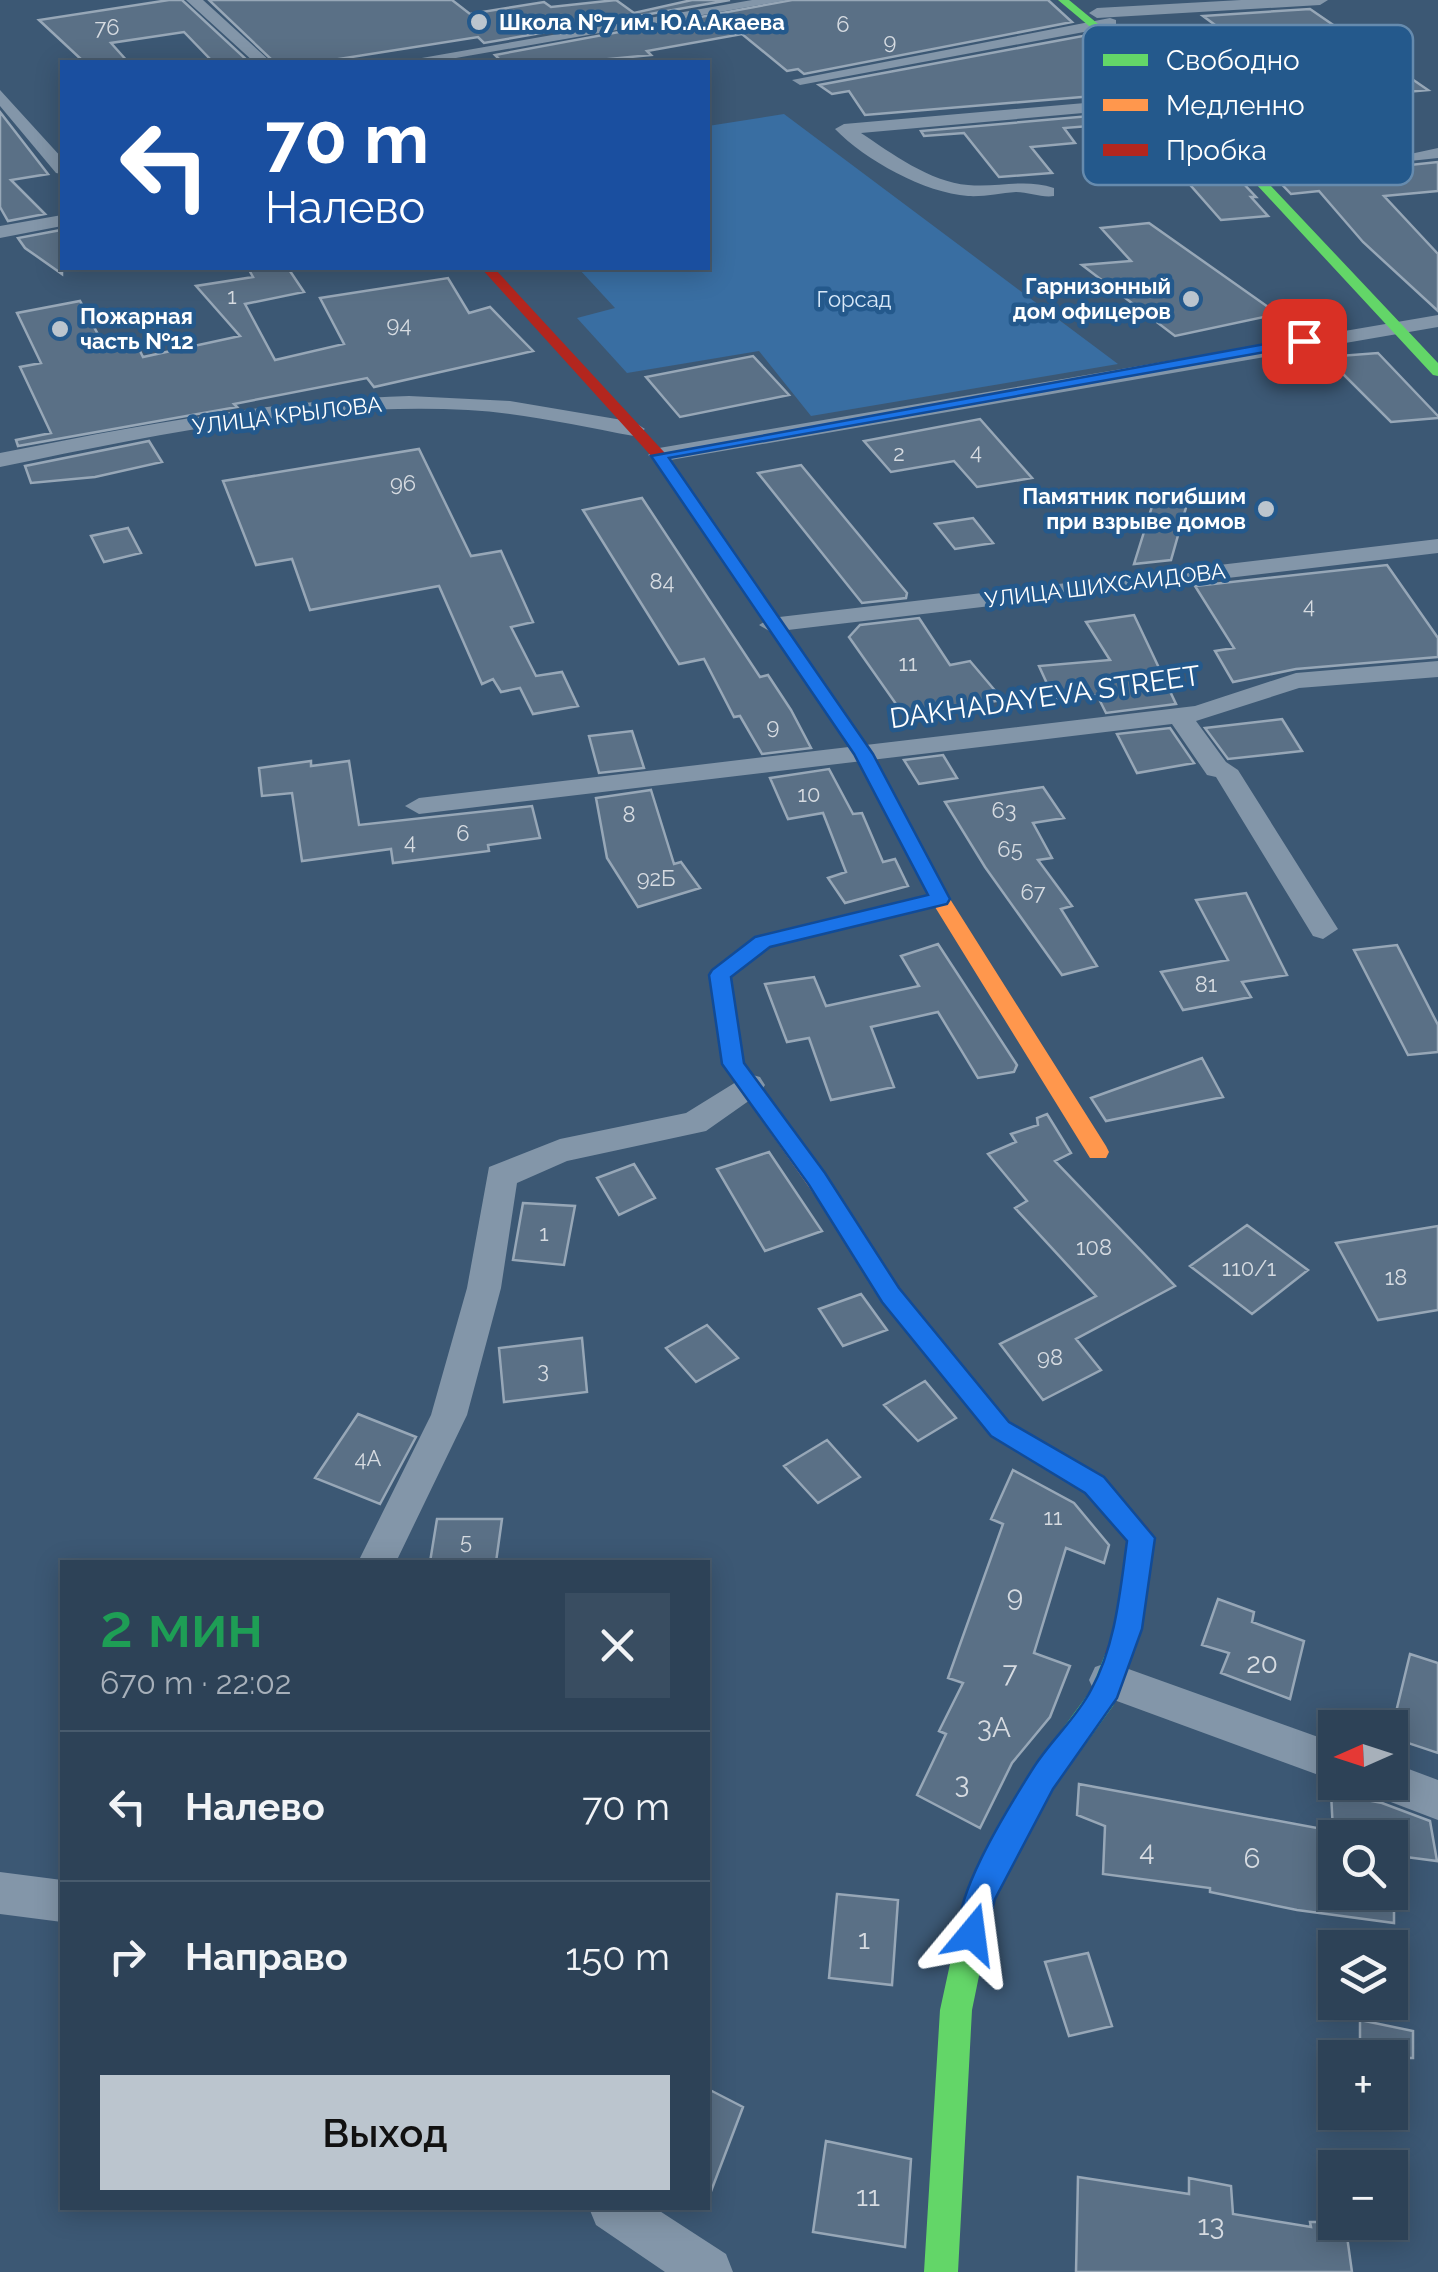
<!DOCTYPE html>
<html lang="ru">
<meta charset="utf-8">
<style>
:root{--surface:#2d4257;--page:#394d61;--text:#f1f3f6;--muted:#a7b0ba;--line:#485b6d;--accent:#bbc5ce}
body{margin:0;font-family:Raleway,sans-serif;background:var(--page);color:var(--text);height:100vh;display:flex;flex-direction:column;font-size:38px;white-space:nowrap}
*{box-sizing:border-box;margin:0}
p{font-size:32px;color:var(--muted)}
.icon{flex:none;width:55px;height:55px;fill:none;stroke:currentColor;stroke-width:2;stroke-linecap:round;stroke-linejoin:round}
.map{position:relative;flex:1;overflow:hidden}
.panel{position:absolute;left:60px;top:1560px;width:650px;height:650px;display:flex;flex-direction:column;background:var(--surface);border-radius:0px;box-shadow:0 5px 25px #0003,0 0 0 2px var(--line)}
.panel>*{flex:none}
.hud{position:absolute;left:60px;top:60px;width:650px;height:210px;border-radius:0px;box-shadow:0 5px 25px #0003,0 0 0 2px var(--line);background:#1a4fa0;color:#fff;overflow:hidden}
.needle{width:65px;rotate:267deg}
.controls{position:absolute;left:1318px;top:1710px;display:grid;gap:20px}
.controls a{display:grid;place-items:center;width:90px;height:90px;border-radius:0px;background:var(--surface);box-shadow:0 5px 25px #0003,0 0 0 2px var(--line);font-size:50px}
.pin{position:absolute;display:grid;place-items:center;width:85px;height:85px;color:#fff;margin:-42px;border-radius:20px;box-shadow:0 5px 15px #0006}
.me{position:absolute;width:110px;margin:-55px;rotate:16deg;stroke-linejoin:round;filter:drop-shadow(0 0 8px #0008)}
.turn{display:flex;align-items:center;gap:35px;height:210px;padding:0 40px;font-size:45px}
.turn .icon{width:130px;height:130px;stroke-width:2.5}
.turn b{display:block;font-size:70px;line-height:85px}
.round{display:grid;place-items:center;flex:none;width:105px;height:105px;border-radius:0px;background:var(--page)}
.headline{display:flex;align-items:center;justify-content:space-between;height:170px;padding:0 40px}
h1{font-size:60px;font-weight:600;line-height:75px;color:#1e9e55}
.button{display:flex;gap:20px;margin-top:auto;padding:20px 40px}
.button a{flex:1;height:115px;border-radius:0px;background:var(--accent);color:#111;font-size:40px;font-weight:600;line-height:115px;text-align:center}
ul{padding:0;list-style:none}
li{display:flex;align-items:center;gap:30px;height:150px;padding:0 40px;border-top:2px solid var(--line)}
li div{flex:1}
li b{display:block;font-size:38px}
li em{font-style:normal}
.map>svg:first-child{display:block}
.green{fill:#396ea2}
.building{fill:#5a7086;stroke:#97a7b7;stroke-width:2.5}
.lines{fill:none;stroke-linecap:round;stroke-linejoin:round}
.street{fill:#8396a9;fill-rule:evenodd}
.fast{fill:#63d668;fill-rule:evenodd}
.slow{fill:#ff974d;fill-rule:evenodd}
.jam{fill:#b3261e;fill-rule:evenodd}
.route{fill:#1a73e8;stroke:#114b97;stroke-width:2.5}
.poi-dot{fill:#bbc5ce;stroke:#24598c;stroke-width:4}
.labels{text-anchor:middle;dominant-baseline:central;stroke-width:9;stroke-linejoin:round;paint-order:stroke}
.far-poi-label{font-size:22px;font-weight:bold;fill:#fff;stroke:#24598c;text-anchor:start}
.number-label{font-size:22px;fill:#d6dbe1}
.far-park-label{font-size:22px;fill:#d8e8f8;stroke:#24598c}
.far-street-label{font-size:22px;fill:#fff;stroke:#24598c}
.street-label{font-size:28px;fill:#fff;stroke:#24598c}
.near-number-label{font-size:28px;fill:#d6dbe1}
.key{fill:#24598c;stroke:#668bae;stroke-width:2.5}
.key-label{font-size:28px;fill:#fff}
</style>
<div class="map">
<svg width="1438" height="2272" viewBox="0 0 1438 2272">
<rect width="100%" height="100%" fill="#3c5874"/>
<path class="green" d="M 784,114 L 1118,364 L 811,416 L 759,351 L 627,373 L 577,318 L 615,308 L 579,269 L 558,268 L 708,268 L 708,126 Z"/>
<path class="building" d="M 169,0 L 182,0 L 249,62 L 213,62 L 184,32 L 111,43 L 128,62 L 84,62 L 39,20 Z
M 209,0 L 452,0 L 470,14 L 544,2 L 551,7 L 616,0 L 634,13 L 692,0 L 730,0 L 484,43 L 478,37 L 320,62 L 274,62 Z
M 792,0 L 1048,0 L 1072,22 L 804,74 L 798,69 L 787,71 L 742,34 L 647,51 L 651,55 L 578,62 L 502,62 L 495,55 Z
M 1310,9 L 1428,90 L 1337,98 L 1399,153 L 1399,159 L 1410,165 L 1438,162 L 1438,191 L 1384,196 L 1438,254 L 1438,311 L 1363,242 L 1319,191 L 1291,194 L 1247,148 L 1260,147 L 1207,77 L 1280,73 L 1203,16 Z
M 1088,35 L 1154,91 L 865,115 L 849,91 L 832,94 L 819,85 Z
M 1158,110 L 1166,120 L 1064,128 L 1075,143 L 1031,147 L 1052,173 L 999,177 L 964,133 L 924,136 L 921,131 Z
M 0,112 L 48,174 L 11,180 L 45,214 L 8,221 L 0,207 Z
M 1213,151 L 1256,197 L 1251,197 L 1268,216 L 1221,220 L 1163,154 Z
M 1149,223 L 1278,314 L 1175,336 L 1082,265 L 1131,261 L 1101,228 Z
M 61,230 L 62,232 L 62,274 L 25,248 L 18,238 Z
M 248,268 L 288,268 L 304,292 L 245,304 L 275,360 L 344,344 L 320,298 L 448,278 L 469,313 L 490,307 L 533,351 L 374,387 L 367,378 L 234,404 L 237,407 L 18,446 L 16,440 L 51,433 L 20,367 L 41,363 L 17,313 L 80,301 L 107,351 L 137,345 L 143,357 L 240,336 L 196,286 L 253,277 Z
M 1378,353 L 1438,416 L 1438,418 L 1391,422 L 1326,357 Z
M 753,356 L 789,395 L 680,417 L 646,377 Z
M 980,419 L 1032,478 L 977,487 L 954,461 L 891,472 L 864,441 Z
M 149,441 L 162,462 L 95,477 L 31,483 L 25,466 Z
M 419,449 L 471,556 L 501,551 L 533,622 L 511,627 L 536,676 L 562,672 L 578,706 L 533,714 L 520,688 L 501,692 L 493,679 L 482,684 L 439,586 L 310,610 L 292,559 L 256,565 L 223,481 Z
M 801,465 L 907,593 L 906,598 L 862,603 L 758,473 Z
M 642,498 L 760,677 L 768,675 L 791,710 L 811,748 L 762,754 L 740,716 L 734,717 L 704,659 L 679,664 L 583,510 Z
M 1154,500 L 1187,504 L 1171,560 L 1134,564 Z
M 973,518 L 993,543 L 955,549 L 935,524 Z
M 128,528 L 141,553 L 104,562 L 91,536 Z
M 1387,565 L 1438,638 L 1438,657 L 1296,669 L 1233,682 L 1215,651 L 1234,648 L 1195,586 Z
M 1134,615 L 1176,704 L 1106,713 L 1097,695 L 1054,699 L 1039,666 L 1110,660 L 1086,622 Z
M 919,618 L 950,665 L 970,661 L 1003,700 L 903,714 L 849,637 L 860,625 Z
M 1282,719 L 1302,751 L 1228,759 L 1205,728 Z
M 1170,728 L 1194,763 L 1137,773 L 1117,734 Z
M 632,731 L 644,768 L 599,773 L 589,736 Z
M 943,755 L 957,778 L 919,784 L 904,760 Z
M 311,761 L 311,766 L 349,761 L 359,825 L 532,806 L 540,838 L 488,845 L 489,851 L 393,863 L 391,849 L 302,861 L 292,793 L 262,796 L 259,768 Z
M 829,769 L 853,814 L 862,813 L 883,862 L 895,859 L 908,886 L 845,903 L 828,878 L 846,872 L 823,813 L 788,819 L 770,778 Z
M 1043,787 L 1064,818 L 1033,823 L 1052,858 L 1038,860 L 1072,906 L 1061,909 L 1097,966 L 1062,975 L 985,867 L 945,802 Z
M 651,790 L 674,864 L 681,862 L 700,888 L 638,907 L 607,858 L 596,798 Z
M 1246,893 L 1287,975 L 1242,982 L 1251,997 L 1183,1010 L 1161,972 L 1228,960 L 1196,900 Z
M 938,944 L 1017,1065 L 1014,1072 L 978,1078 L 938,1012 L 871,1027 L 894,1087 L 831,1100 L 809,1038 L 787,1042 L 765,984 L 814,977 L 826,1006 L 919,986 L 901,956 Z
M 1397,945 L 1438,1025 L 1438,1052 L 1408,1055 L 1354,950 Z
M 1202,1058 L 1223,1097 L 1106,1121 L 1091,1098 Z
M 1047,1114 L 1071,1153 L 1055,1161 L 1175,1286 L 1076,1339 L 1101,1370 L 1043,1400 L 1000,1344 L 1096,1296 L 1015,1208 L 1027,1201 L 988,1154 L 1016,1142 L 1011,1134 L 1038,1125 L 1037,1118 Z
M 769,1152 L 822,1231 L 765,1251 L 717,1169 Z
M 634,1164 L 655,1198 L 619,1215 L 597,1178 Z
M 523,1203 L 575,1206 L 564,1265 L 513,1260 Z
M 1247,1225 L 1308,1270 L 1252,1314 L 1190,1266 Z
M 1438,1226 L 1438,1310 L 1378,1320 L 1336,1243 Z
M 861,1294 L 887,1330 L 843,1346 L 819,1309 Z
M 707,1325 L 738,1358 L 696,1382 L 666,1348 Z
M 582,1338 L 587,1392 L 504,1402 L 499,1348 Z
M 925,1381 L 956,1418 L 918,1441 L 884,1405 Z
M 358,1414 L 416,1437 L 380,1504 L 315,1478 Z
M 827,1440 L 860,1477 L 818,1503 L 784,1466 Z
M 1013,1470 L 1074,1503 L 1109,1545 L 1104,1563 L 1066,1548 L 1034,1653 L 1070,1666 L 1050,1717 L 1012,1763 L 980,1828 L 917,1795 L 946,1734 L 939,1731 L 963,1683 L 948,1678 L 1003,1524 L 991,1519 Z
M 437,1519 L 502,1519 L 496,1562 L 430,1562 Z
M 1218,1599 L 1254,1612 L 1252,1622 L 1304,1641 L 1290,1699 L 1221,1673 L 1229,1653 L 1202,1645 Z
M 1410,1654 L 1438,1663 L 1438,1753 L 1390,1737 Z
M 1079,1784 L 1333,1831 L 1331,1793 L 1382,1803 L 1430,1821 L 1437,1861 L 1390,1855 L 1390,1838 L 1335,1838 L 1335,1892 L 1394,1892 L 1394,1923 L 1297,1910 L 1210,1892 L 1210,1888 L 1103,1874 L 1105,1826 L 1077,1815 Z
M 837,1894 L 898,1900 L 892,1985 L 829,1978 Z
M 1088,1953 L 1112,2026 L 1069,2036 L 1045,1962 Z
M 1360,2020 L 1413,2031 L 1413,2058 L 1360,2058 Z
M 708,2089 L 743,2107 L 710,2194 L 708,2193 Z
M 826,2141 L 911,2159 L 905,2247 L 813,2232 Z
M 1078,2177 L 1189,2194 L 1189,2178 L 1231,2186 L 1233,2214 L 1311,2227 L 1310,2222 L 1345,2222 L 1352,2272 L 1076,2272 Z"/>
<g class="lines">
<path class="street" d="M 186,0 L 203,0 L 271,62 L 254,62 Z
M 752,0 L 788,0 L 433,62 L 399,62 Z
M 1241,0 L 1328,0 L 1320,5 L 1097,18 L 1089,13 L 1097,8 Z
M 1110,18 L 1116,20 L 1116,26 L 800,85 L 792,80 Z
M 0,90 L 62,158 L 62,174 L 56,173 L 0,106 Z
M 1200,93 L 1208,98 L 1206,102 L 861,133 C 891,153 930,182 968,185 C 998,188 1024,178 1054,188 L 1054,196 C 1042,198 1029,192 1016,192 C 1000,193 984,197 968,196 C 925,193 865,160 835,129 L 844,124 Z
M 1438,148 L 1438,158 L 1410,161 L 1401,156 Z
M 62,215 L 62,226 L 0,238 L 0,226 Z
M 1438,315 L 1438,327 L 659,462 L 648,455 L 659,448 Z
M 409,396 L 510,401 L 634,422 L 645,429 L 634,436 C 579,426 524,413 468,410 C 310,402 154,435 0,467 L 0,453 C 136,426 270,400 409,396 Z
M 1438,539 L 1438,553 L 771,632 L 759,625 L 771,618 Z
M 1438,661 L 1438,677 L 1299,688 L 1196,721 L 1226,762 L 1238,770 L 1338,929 L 1323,939 L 1313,936 L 1216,777 L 1207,775 L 1172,724 L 419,814 L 405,806 L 419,798 L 1195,706 L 1296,673 Z
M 749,1074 L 760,1077 L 765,1085 L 760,1093 L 706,1131 L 567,1161 L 517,1183 L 501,1288 L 467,1415 L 396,1562 L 358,1562 L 431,1415 L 467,1288 L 489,1167 L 560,1139 L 686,1113 Z
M 1109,1662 L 1335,1743 L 1335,1781 L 1095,1693 L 1089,1680 L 1095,1667 Z
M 1390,1762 L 1438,1780 L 1438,1820 L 1375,1796 L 1369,1782 L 1390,1782 Z
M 0,1872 L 62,1880 L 62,1922 L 0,1914 Z
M 589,2208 L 655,2208 L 726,2254 L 733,2272 L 665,2272 L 596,2225 Z"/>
<path class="fast" d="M 1058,0 L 1069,0 L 1188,98 L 1438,363 L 1438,376 L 1433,375 L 1180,102 Z
M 1119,1641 L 1129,1644 L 1133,1653 L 1113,1706 L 1053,1789 L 995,1898 L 972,2010 L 958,2272 L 924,2272 L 940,2010 L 965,1895 L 1033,1769 L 1091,1690 L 1109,1644 Z"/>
<path class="slow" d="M 808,667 L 814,668 L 873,754 L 950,899 L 1106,1146 L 1109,1152 L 1106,1158 L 1090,1158 L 935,907 L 770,947 L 731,977 L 744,1063 L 841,1198 L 845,1204 L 841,1210 L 825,1210 L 722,1064 L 710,975 L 713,970 L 756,937 L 928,895 L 855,754 L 799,672 Z"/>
<path class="jam" d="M 481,268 L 494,268 L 664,452 L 817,672 L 814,676 L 802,676 L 653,458 Z
M 833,1195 L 841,1198 L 900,1288 L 1009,1422 L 1103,1477 L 1150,1530 L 1154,1538 L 1142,1629 L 1129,1662 L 1119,1665 L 1109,1662 L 1105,1653 L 1114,1629 L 1127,1541 L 1085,1493 L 991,1436 L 882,1302 L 821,1204 L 825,1198 Z"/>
</g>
<path class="route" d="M 1304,337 L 1310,344 L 669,458 L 873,754 L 950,899 L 947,904 L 770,947 L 731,977 L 744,1063 L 825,1173 L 899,1288 L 1009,1422 L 1104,1477 L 1155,1538 L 1142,1629 L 1117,1698 L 1053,1789 L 995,1899 L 983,1944 L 972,1949 L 961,1944 C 945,1907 1010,1805 1032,1770 C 1049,1742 1076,1719 1091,1690 C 1116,1644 1120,1591 1127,1541 L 1085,1493 L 991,1436 L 882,1302 L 809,1185 L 722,1064 L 709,975 L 712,970 L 755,937 L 928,895 L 854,754 L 651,456 Z"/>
<g class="poi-dot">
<circle cx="479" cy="22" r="10"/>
<circle cx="1191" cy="299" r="10"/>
<circle cx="60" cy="329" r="10"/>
<circle cx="1266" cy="509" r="10"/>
</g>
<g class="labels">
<g class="far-poi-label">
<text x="499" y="22">Школа №7 им. Ю.А.Акаева</text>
<text x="1171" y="286" text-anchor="end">Гарнизонный<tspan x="1171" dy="25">дом офицеров</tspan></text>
<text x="80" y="316">Пожарная<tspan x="80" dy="25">часть №12</tspan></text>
<text x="1246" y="496" text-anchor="end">Памятник погибшим<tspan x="1246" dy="25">при взрыве домов</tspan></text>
</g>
<g class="number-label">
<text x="843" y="24">6</text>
<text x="107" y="27">76</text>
<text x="890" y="41">9</text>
<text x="232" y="296">1</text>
<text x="399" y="324">94</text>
<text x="976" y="451">4</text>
<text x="899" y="453">2</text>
<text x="403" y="483">96</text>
<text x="662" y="581">84</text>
<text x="1309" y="605">4</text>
<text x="908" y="663">11</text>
<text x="773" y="726">9</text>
<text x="809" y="794">10</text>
<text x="1004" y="810">63</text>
<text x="629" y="814">8</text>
<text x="463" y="833">6</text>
<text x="410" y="841">4</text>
<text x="1010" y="849">65</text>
<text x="656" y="878">92Б</text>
<text x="1033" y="892">67</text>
<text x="1206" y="984">81</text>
<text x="544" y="1233">1</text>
<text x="1094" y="1247">108</text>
<text x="1249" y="1268">110/1</text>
<text x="1396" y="1277">18</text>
<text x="1050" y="1357">98</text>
<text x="543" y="1370">3</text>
<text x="368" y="1458">4А</text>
<text x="1053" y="1517">11</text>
<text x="466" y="1541">5</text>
</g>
<g class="far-park-label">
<text x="854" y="299">Горсад</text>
</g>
<g class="far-street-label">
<text transform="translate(287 415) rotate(-7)">УЛИЦА КРЫЛОВА</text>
<text transform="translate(1105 585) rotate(-7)">УЛИЦА ШИХСАИДОВА</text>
</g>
<g class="street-label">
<text transform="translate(1045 697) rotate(-8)">DAKHADAYEVA STREET</text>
</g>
<g class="near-number-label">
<text x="1015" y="1596">9</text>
<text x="1262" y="1663">20</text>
<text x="1010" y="1672">7</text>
<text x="994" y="1727">3А</text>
<text x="962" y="1783">3</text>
<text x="1147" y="1850">4</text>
<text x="1252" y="1858">6</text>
<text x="864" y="1939">1</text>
<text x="868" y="2196">11</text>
<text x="1211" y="2225">13</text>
</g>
</g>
<rect x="1083" y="25" width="330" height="160" rx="15" class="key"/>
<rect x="1103" y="54" width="45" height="12" fill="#63d668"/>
<rect x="1103" y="99" width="45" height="12" fill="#ff974d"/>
<rect x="1103" y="144" width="45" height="12" fill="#b3261e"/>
<g class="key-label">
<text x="1166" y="70">Свободно</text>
<text x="1166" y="115">Медленно</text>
<text x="1166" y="160">Пробка</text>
</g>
</svg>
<div class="controls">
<a><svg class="needle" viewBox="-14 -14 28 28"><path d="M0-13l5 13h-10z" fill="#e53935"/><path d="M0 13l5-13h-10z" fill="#a7b0ba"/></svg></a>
<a><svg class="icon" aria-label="search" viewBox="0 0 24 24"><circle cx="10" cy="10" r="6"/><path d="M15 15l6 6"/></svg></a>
<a><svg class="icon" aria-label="layers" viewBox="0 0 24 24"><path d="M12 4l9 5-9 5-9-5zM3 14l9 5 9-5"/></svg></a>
<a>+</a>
<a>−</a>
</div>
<div class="pin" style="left:1304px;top:341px;background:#d93025"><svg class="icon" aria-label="arrive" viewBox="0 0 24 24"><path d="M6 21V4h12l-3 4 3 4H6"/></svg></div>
<svg class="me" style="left:972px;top:1934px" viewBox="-20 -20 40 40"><path d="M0-17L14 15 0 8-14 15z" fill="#1a73e8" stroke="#fff" stroke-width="4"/></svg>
<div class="hud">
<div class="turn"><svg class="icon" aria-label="left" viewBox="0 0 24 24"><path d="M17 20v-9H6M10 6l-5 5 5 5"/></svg><div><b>70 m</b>Налево</div></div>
</div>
<section class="panel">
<div class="headline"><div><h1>2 мин</h1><p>670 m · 22:02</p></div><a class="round"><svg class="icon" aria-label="close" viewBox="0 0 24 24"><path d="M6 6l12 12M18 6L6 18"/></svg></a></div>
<ul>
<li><svg class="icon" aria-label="left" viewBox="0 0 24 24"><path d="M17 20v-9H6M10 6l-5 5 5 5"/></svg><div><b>Налево</b></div><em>70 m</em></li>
<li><svg class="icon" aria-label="right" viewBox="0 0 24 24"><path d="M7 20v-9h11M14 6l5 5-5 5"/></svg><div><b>Направо</b></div><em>150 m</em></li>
</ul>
<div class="button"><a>Выход</a></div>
</section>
</div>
